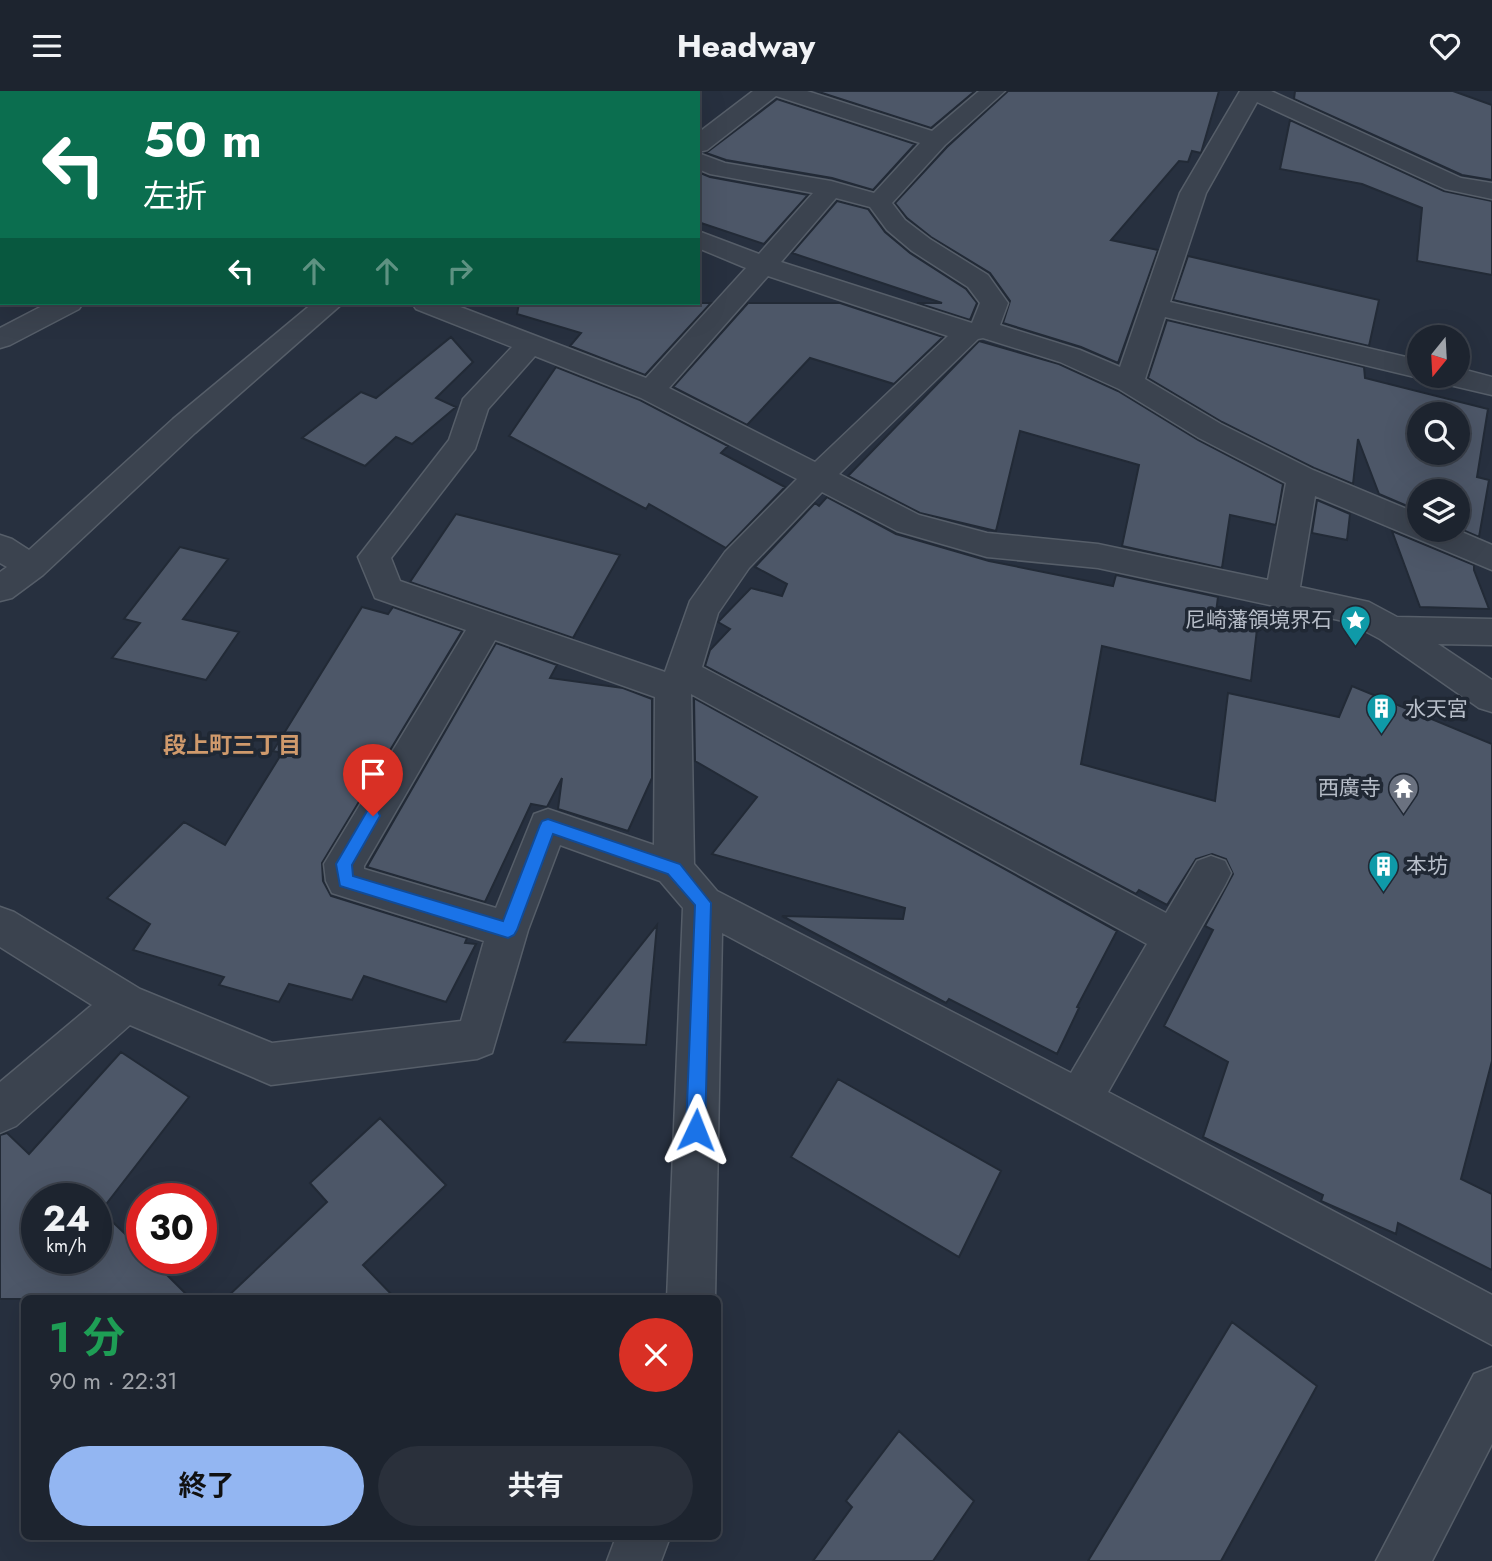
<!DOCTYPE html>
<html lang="ja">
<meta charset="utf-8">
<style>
:root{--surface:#1d242f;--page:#2a303b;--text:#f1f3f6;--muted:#a0a4aa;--line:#3b414b;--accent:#93b6f2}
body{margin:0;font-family:Jost,"Noto Sans JP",sans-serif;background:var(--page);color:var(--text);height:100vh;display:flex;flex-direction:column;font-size:26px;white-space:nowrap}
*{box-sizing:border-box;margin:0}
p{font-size:23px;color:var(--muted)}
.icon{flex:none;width:38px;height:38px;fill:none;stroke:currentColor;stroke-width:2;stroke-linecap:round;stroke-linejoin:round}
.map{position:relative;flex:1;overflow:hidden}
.details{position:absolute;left:21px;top:1204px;width:700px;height:245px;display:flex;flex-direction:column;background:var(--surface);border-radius:10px;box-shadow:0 7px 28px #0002,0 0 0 2px var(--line)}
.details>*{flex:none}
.banner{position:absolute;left:0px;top:0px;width:700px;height:214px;box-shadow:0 7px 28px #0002,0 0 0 2px var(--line);background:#0b6e4f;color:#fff;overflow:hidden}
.needle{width:46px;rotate:198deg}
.fabs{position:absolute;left:1407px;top:234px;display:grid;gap:14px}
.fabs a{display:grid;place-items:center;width:63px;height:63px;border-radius:50%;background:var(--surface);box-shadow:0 7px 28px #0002,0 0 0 2px var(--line);font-size:35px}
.speed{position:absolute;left:21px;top:1092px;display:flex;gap:14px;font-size:35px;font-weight:700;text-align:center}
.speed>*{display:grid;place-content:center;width:91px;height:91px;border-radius:50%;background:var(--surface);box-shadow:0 7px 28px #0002,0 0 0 2px var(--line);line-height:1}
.speed small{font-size:18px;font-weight:400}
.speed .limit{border:10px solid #d22;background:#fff;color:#111}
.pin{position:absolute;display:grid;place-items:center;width:60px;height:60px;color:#fff;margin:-72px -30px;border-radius:50% 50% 50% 0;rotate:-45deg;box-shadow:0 0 7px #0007}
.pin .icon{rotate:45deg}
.me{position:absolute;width:77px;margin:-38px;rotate:2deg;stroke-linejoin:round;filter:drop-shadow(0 0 5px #0008)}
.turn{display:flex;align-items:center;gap:24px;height:147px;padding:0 28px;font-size:32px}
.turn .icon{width:91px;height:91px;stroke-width:2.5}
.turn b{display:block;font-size:49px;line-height:60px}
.lanes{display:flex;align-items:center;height:66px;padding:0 28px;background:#0003;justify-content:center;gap:35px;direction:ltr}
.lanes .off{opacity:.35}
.round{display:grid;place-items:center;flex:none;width:74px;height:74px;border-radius:37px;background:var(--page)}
.summary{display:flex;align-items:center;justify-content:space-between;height:119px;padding:0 28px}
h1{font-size:42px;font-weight:700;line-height:52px;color:#1e9e55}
.button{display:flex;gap:14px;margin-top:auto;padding:14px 28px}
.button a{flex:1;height:80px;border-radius:42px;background:var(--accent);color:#111;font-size:28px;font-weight:700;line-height:80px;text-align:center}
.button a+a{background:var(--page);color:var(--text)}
header{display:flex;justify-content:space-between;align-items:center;height:91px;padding:0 28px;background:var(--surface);font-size:32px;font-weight:700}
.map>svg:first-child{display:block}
.building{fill:#4d5768;stroke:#222a36;stroke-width:2;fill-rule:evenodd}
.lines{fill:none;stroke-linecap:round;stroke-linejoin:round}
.street-casing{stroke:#565e69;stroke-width:3}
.street{fill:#3b434f;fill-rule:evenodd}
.route{fill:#1a73e8;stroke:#114b97;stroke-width:2}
.labels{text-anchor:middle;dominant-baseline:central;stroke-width:7;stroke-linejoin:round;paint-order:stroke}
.poi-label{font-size:21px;fill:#b7bec9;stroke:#202834;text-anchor:end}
.neighbourhood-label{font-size:23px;font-weight:bold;fill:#d09a6c;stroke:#202834}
</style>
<header><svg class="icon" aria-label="menu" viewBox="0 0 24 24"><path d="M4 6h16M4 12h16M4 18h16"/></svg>Headway<svg class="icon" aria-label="heart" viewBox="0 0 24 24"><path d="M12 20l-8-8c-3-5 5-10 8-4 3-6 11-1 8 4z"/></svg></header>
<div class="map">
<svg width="1492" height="1470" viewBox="0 0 1492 1470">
<rect width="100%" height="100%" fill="#27303f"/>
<path class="building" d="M 816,0 L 975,0 L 931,37 Z
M 1008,0 L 1219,0 L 1201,62 L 1192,60 L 1188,71 L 1179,70 L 1111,149 L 1158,159 L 1118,272 L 1081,256 L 1003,232 L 1010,210 L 990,182 L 931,146 L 907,127 L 895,112 L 947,56 Z
M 1295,0 L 1453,0 L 1492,14 L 1492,89 L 1462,84 L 1294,8 Z
M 777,8 L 915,53 L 873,99 L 832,87 L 726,69 L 706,62 Z
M 1290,29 L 1444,100 L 1492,110 L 1492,184 L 1417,170 L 1422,117 L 1362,93 L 1280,78 Z
M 698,81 L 710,86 L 808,104 L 764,153 L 698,131 Z
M 837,110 L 868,118 L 885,141 L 910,162 L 966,198 L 977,212 L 970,229 L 917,212 L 942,212 L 792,162 Z
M 1188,165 L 1379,209 L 1369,255 L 1173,209 Z
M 519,212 L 711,212 L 645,284 L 570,255 L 581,242 L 517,223 Z
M 748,212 L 840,212 L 943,246 L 894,293 L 810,267 L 747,334 L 673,296 Z
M 1167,229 L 1364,276 L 1365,287 L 1488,318 L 1477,386 L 1489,389 L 1479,446 L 1458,437 L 1458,401 L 1419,401 L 1419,420 L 1379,403 L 1358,348 L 1353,393 L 1314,377 L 1222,331 L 1148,287 ZM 1419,324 L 1458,324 L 1458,362 L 1419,362 Z
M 451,246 L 473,271 L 436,307 L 456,316 L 412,353 L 396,346 L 365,375 L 302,347 L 361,301 L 376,307 Z
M 979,250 L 1059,273 L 1118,300 L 1198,349 L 1283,393 L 1276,434 L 1230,424 L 1222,477 L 1122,455 L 1139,374 L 1020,340 L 996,440 L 920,422 L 848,385 Z
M 556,276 L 640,309 L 728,355 L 721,362 L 785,396 L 726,457 L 649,413 L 646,418 L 509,345 Z
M 827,406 L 896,443 L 989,470 L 1113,495 L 1116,484 L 1218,506 L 1215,529 L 1257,538 L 1251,590 L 1102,555 L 1081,673 L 1215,710 L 1228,602 L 1339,626 L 1352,595 L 1492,653 L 1492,970 L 1461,1088 L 1492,1103 L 1492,1179 L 1398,1132 L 1396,1143 L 1321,1110 L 1323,1104 L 1203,1046 L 1228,971 L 1164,935 L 1213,839 L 1205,835 L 1233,783 L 1226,768 L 1212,763 L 1196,768 L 1167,814 L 1139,799 L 1136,803 L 705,575 L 710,559 L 730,538 L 718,531 L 751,497 L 782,505 L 787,493 L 755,476 L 815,412 L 819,415 Z
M 1317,409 L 1350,423 L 1347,449 L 1312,442 Z
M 456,423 L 620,464 L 573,547 L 410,491 Z
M 1392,440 L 1474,474 L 1474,479 L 1489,518 L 1420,516 Z
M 180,456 L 228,468 L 183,528 L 239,541 L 206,589 L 112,567 L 140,532 L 124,528 Z
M 362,516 L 388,523 L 393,516 L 462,540 L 322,772 L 323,790 L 331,805 L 467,847 L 465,852 L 476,853 L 446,911 L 364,885 L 352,909 L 289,893 L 279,911 L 219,894 L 224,886 L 133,859 L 150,833 L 107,807 L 184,731 L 225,754 L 282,662 L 273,660 Z
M 496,552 L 557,574 L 550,587 L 623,597 L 652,608 L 652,687 L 628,740 L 558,718 L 562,687 L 547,716 L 531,713 L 485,811 L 367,776 Z
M 694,607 L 1117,840 L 1077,916 L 1079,917 L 1057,963 L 949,908 L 946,912 L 782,825 L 903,828 L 905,817 L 712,763 L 757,706 L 695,670 Z
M 657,834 L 646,954 L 564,951 Z
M 121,961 L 189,1006 L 101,1120 L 142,1159 L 142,1167 L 150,1167 L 191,1208 L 0,1208 L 0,1044 L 7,1042 L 29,1063 ZM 37,1108 L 96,1108 L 96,1167 L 37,1167 Z
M 838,988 L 1001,1080 L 959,1166 L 791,1066 Z
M 380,1027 L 446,1094 L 363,1174 L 396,1208 L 225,1208 L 327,1111 L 310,1092 Z
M 1232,1231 L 1317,1295 L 1221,1470 L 1088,1470 Z
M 899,1340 L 974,1410 L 933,1470 L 813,1470 L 852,1416 L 846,1410 Z"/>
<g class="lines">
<defs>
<path id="street" d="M 119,0 L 145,0 L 118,2 Z
M 513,0 L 538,0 L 512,2 Z
M 559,0 L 583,0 L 584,2 L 561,2 Z
M 753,0 L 807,0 L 932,40 L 979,0 L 1005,0 L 945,54 L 892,112 L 905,129 L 930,148 L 988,184 L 1008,212 L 1000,234 L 1080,259 L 1120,276 L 1180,102 L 1240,0 L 1271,0 L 1461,87 L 1492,92 L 1492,108 L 1445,98 L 1257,11 L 1206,102 L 1170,211 L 1419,269 L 1419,285 L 1426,285 L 1419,287 L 1165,226 L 1145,288 L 1221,333 L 1313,379 L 1419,423 L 1419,439 L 1457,439 L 1492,454 L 1492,479 L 1315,405 L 1300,496 L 1369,511 L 1397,526 L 1492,528 L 1492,554 L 1438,553 L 1492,589 L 1492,621 L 1479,617 L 1380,548 L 1348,531 L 1098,477 L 987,466 L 897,440 L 822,401 L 749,477 L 718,522 L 702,576 L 1166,822 L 1197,770 L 1211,765 L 1225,770 L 1231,782 L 1225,794 L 1108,1001 L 1492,1204 L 1492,1254 L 722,842 L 715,1208 L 667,1208 L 683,817 L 660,790 L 560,754 L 528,839 L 492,962 L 477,968 L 271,994 L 130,934 L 16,1035 L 0,1042 L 0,991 L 92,914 L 0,856 L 0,816 L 14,821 L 140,898 L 272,952 L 461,930 L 484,850 L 332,802 L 326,790 L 324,773 L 466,539 L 375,507 L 358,466 L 449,349 L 463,308 L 512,256 L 416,218 L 412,212 L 450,212 L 646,287 L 746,177 L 698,157 L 698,140 L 759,163 L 813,102 L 710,83 L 698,78 L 698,62 L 725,72 L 831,90 L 874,102 L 920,52 L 776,5 L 707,59 L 698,61 L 698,42 ZM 836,107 L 870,116 L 887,139 L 912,160 L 968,196 L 980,212 L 972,232 L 781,171 ZM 768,185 L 948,245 L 815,371 L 669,297 ZM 983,247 L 1060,271 L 1119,298 L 1199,347 L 1286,392 L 1268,489 L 1098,453 L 987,442 L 919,424 L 839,383 L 978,248 ZM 535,265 L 641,307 L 797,388 L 725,461 L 690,510 L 665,581 L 400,490 L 391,467 L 475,358 L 488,318 ZM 495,549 L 655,606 L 654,754 L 548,718 L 534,723 L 496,817 L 364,778 L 364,775 ZM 691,603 L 1147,853 L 1071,982 L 717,800 L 694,773 Z
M 0,48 L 2,48 L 0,63 Z
M 0,80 L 2,80 L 2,95 L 0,95 Z
M 2,107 L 2,123 L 0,124 L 0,108 Z
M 48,212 L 83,212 L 79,218 L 10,254 L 0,257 L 0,237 Z
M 313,212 L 343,212 L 195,342 L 43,484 L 12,507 L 0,510 L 0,481 L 7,476 L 0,472 L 0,444 L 12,448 L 29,459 L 173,328 Z
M 1458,277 L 1492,286 L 1492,304 L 1441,292 L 1437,285 L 1458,285 Z
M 1492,1276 L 1492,1353 L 1432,1470 L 1376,1470 L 1474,1283 Z
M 616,1446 L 670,1446 L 661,1470 L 607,1470 Z"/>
</defs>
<use href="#street" class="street-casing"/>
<use href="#street" class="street"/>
</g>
<path class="route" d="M 373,718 L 378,720 L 380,725 L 352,774 L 353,785 L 503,830 L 540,734 L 542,730 L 548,728 L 680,773 L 711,812 L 705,1039 L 702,1045 L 696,1048 L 689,1045 L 686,1039 L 695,814 L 668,783 L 553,743 L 517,839 L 514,844 L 508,847 L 340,795 L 336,773 L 367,720 Z"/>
<defs>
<symbol id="sight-pin" viewBox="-11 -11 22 30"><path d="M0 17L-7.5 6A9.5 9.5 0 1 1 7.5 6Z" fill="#0f9aa8" stroke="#202834"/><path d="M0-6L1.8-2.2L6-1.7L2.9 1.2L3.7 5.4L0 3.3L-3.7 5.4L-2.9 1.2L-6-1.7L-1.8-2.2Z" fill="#fff"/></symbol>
<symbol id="building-pin" viewBox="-11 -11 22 30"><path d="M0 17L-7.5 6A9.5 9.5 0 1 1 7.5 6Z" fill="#0f9aa8" stroke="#202834"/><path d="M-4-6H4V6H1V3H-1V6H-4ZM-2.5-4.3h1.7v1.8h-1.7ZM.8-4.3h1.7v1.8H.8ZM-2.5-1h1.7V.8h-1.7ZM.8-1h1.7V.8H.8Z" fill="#fff"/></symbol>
<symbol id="temple-pin" viewBox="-11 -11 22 30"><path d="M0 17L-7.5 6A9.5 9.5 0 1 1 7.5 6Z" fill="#6b7280" stroke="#202834"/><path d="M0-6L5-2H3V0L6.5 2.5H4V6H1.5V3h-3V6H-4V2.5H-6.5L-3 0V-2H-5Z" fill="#fff"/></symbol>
</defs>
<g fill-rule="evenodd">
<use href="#sight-pin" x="1338" y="512" width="35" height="47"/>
<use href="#building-pin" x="1364" y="600" width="35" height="47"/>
<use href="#temple-pin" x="1386" y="680" width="35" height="47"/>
<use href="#building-pin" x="1366" y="758" width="35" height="47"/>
</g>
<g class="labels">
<g class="poi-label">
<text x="1332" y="529">尼崎藩領境界石</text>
<text x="1405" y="618" text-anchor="start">水天宮</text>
<text x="1381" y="697">西廣寺</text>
<text x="1406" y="775" text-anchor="start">本坊</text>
</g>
<g class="neighbourhood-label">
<text x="232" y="654">段上町三丁目</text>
</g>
</g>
</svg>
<div class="fabs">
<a><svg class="needle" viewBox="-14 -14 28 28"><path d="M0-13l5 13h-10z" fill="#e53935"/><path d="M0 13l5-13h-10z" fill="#a0a4aa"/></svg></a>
<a><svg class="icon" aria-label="search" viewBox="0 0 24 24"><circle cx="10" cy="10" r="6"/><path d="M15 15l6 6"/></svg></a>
<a><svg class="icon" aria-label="layers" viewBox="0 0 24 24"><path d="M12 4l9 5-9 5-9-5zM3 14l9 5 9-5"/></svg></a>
</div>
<div class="speed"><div>24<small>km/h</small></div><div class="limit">30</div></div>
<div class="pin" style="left:373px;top:725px;background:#d93025"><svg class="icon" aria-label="arrive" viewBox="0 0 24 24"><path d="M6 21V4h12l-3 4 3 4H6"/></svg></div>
<svg class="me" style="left:696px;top:1039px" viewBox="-20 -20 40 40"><path d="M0-17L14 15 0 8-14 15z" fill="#1a73e8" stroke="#fff" stroke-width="4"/></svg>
<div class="banner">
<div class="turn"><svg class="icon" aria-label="left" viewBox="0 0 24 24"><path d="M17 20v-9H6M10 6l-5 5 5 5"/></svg><div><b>50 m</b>左折</div></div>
<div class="lanes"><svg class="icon" aria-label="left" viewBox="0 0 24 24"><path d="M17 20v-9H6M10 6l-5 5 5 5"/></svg><svg class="icon off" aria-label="ahead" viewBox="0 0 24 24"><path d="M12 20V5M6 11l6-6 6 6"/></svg><svg class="icon off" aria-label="ahead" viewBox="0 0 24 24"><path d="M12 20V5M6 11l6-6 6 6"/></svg><svg class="icon off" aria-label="right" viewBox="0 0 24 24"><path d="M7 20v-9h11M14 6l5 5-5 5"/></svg></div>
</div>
<section class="details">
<div class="summary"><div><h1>1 分</h1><p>90 m · 22:31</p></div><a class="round" style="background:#d93025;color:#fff"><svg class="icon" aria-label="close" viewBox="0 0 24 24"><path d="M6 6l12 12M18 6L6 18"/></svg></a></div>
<div class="button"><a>終了</a><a>共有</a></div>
</section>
</div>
